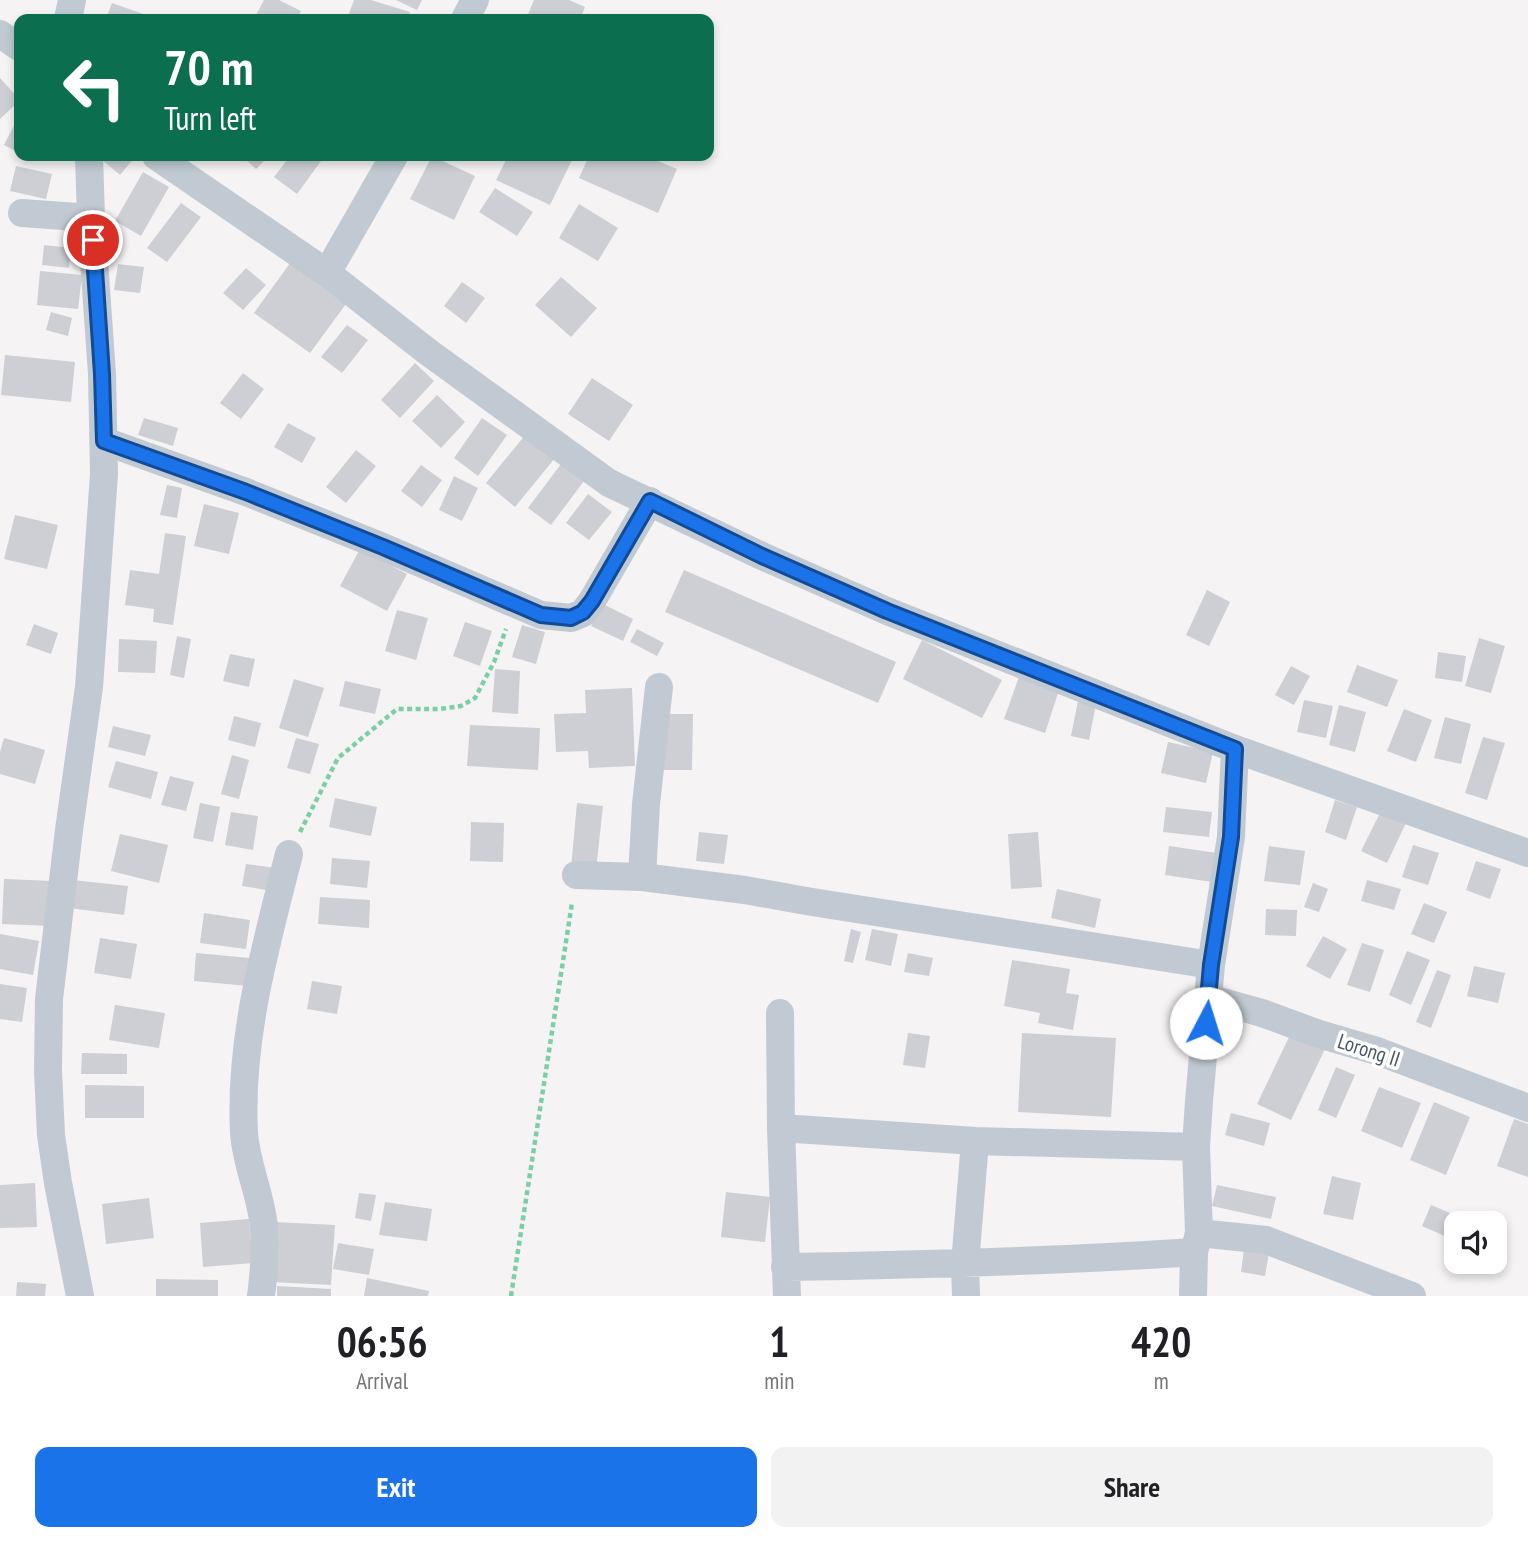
<!DOCTYPE html>
<style>
:root{--surface:#fff;--page:#f2f2f2;--text:#202124;--muted:#757577;--accent:#1a73e8}
body{margin:0;font-family:"PT Sans Narrow",sans-serif;background:var(--page);color:var(--text);height:100vh;display:flex;flex-direction:column;font-size:26px;white-space:nowrap}
*{box-sizing:border-box;margin:0}
p{font-size:23px;color:var(--muted)}
.icon{flex:none;width:38px;height:38px;fill:none;stroke:currentColor;stroke-width:2;stroke-linecap:round;stroke-linejoin:round}
.map{position:relative;height:1296px;overflow:hidden}
.panel{display:flex;flex-direction:column;background:var(--surface);flex:1}
.panel>*{flex:none}
.top-card{position:absolute;left:14px;top:14px;width:700px;height:147px;border-radius:14px;box-shadow:0 4px 10px #0003;background:#0b6e4f;color:#fff;overflow:hidden}
.buttons{position:absolute;left:1444px;top:1211px;display:grid;gap:14px}
.buttons a{display:grid;place-items:center;width:63px;height:63px;border-radius:14px;background:var(--surface);box-shadow:0 4px 10px #0003;font-size:35px}
.pin{position:absolute;display:grid;place-items:center;width:60px;height:60px;color:#fff;margin:-30px;border:4px solid #fff;border-radius:50%;box-shadow:0 2px 7px #0007}
.me{position:absolute;width:77px;margin:-38px;rotate:5deg;stroke-linejoin:round;filter:drop-shadow(0 0 5px #0008)}
.turn{display:flex;align-items:center;gap:24px;height:147px;padding:0 35px;font-size:32px}
.turn .icon{width:91px;height:91px;stroke-width:2.5}
.turn b{display:block;font-size:49px;line-height:60px}
.eta{display:flex;justify-content:space-evenly;align-items:center;height:119px;text-align:center}
.eta b{font-size:42px;font-weight:600;line-height:49px}
.button{display:flex;gap:14px;margin-top:auto;padding:14px 35px}
.button a{flex:1;height:80px;border-radius:14px;background:var(--accent);color:#fff;font-size:28px;font-weight:600;line-height:80px;text-align:center}
.button a+a{background:var(--page);color:var(--text)}
.map>svg:first-child{display:block}
.building{fill:#cdcfd5}
.lines{fill:none;stroke-linecap:round;stroke-linejoin:round}
.path{stroke:#7ad0a6;stroke-width:4.5;stroke-dasharray:5 3.5;stroke-linecap:butt}
.minor{stroke:#c1cad2;stroke-width:28}
.route-casing{stroke:#114b97;stroke-width:18}
.route{stroke:#1a73e8;stroke-width:12}
.labels{text-anchor:middle;dominant-baseline:central;stroke-width:7;stroke-linejoin:round;paint-order:stroke}
.street-label{font-size:21px;fill:#4a5661;stroke:#fff}
</style>
<div class="map">
<svg width="1528" height="1296" viewBox="0 0 1528 1296">
<rect width="100%" height="100%" fill="#f5f3f3"/>
<path class="building" d="M 264,0 L 279,0 L 301,11 L 297,19 L 254,19 Z
M 354,0 L 371,0 L 410,12 L 408,19 L 347,19 Z
M 396,0 L 422,0 L 417,10 Z
M 534,0 L 569,0 L 585,7 L 580,19 L 526,19 Z
M 112,3 L 143,14 L 142,19 L 106,19 Z
M 0,78 L 19,99 L 19,101 L 0,119 Z
M 19,116 L 19,153 L 4,145 Z
M 102,156 L 136,156 L 120,175 L 100,158 Z
M 242,156 L 269,156 L 256,169 Z
M 290,156 L 314,156 L 321,161 L 297,194 L 274,177 Z
M 432,156 L 475,176 L 454,220 L 410,199 Z
M 508,156 L 574,156 L 550,205 L 496,180 Z
M 589,156 L 646,156 L 677,169 L 658,213 L 579,178 Z
M 16,166 L 52,174 L 46,199 L 10,191 Z
M 143,172 L 169,187 L 141,236 L 115,221 Z
M 495,188 L 533,212 L 517,236 L 479,212 Z
M 181,203 L 201,217 L 167,262 L 147,248 Z
M 579,204 L 618,228 L 598,261 L 559,238 Z
M 44,245 L 71,248 L 69,268 L 42,265 Z
M 298,252 L 354,293 L 310,353 L 254,313 Z
M 118,264 L 144,267 L 140,293 L 114,290 Z
M 246,268 L 266,285 L 243,310 L 223,293 Z
M 40,271 L 82,275 L 78,309 L 37,305 Z
M 561,277 L 597,308 L 571,337 L 535,305 Z
M 462,282 L 485,298 L 466,323 L 444,306 Z
M 51,312 L 72,318 L 68,336 L 46,330 Z
M 347,325 L 368,340 L 342,373 L 321,357 Z
M 5,355 L 75,362 L 71,402 L 1,395 Z
M 415,363 L 434,381 L 400,418 L 381,400 Z
M 243,373 L 264,389 L 241,419 L 220,403 Z
M 592,378 L 633,405 L 609,441 L 568,414 Z
M 437,395 L 465,422 L 441,448 L 412,421 Z
M 144,418 L 178,428 L 173,446 L 138,435 Z
M 482,418 L 507,435 L 478,476 L 454,458 Z
M 288,423 L 316,438 L 302,463 L 274,447 Z
M 526,434 L 555,458 L 515,507 L 486,483 Z
M 356,450 L 376,466 L 346,503 L 326,487 Z
M 567,456 L 590,473 L 551,525 L 528,508 Z
M 421,465 L 442,480 L 422,507 L 401,491 Z
M 454,476 L 478,488 L 462,521 L 439,510 Z
M 167,485 L 182,488 L 177,518 L 160,515 Z
M 588,494 L 612,512 L 589,540 L 566,523 Z
M 204,504 L 239,513 L 229,554 L 194,546 Z
M 15,515 L 58,525 L 47,569 L 4,559 Z
M 165,533 L 186,536 L 173,625 L 153,622 L 154,609 L 125,605 L 130,570 L 159,574 Z
M 360,549 L 407,574 L 387,611 L 340,586 Z
M 684,570 L 896,662 L 878,703 L 665,612 Z
M 1207,590 L 1230,602 L 1209,646 L 1186,635 Z
M 603,604 L 633,619 L 623,641 L 591,626 Z
M 397,610 L 428,618 L 416,660 L 385,651 Z
M 465,622 L 492,631 L 480,666 L 453,656 Z
M 34,624 L 58,633 L 51,654 L 26,645 Z
M 522,625 L 545,632 L 536,664 L 512,657 Z
M 637,629 L 664,643 L 657,656 L 630,642 Z
M 177,636 L 191,639 L 184,678 L 170,675 Z
M 1479,638 L 1505,646 L 1491,693 L 1465,686 Z
M 119,639 L 157,641 L 155,673 L 118,672 Z
M 922,640 L 1002,680 L 982,718 L 903,679 Z
M 1438,652 L 1466,656 L 1462,682 L 1435,678 Z
M 230,654 L 255,659 L 249,687 L 223,681 Z
M 1357,665 L 1398,680 L 1387,707 L 1347,692 Z
M 1291,666 L 1310,676 L 1294,705 L 1275,695 Z
M 495,669 L 520,671 L 518,714 L 492,712 Z
M 1021,671 L 1061,684 L 1045,733 L 1004,719 Z
M 294,679 L 324,688 L 308,737 L 279,728 Z
M 345,681 L 381,689 L 375,714 L 339,706 Z
M 632,688 L 635,766 L 589,768 L 588,751 L 556,752 L 554,714 L 586,713 L 585,690 Z
M 1080,691 L 1098,694 L 1089,740 L 1071,736 Z
M 1304,700 L 1333,706 L 1326,738 L 1297,732 Z
M 1339,705 L 1366,712 L 1355,752 L 1329,745 Z
M 1404,709 L 1432,720 L 1416,762 L 1387,751 Z
M 664,714 L 693,714 L 692,770 L 664,770 Z
M 234,716 L 261,723 L 255,747 L 228,740 Z
M 1445,717 L 1471,724 L 1461,764 L 1434,758 Z
M 470,725 L 540,728 L 538,770 L 467,766 Z
M 113,726 L 151,735 L 145,756 L 108,747 Z
M 1483,737 L 1505,743 L 1487,800 L 1465,793 Z
M 4,738 L 45,750 L 35,784 L 0,774 L 0,752 Z
M 296,738 L 319,744 L 310,774 L 287,768 Z
M 1168,742 L 1213,752 L 1206,783 L 1161,773 Z
M 232,755 L 249,760 L 239,799 L 221,794 Z
M 116,761 L 158,772 L 151,799 L 108,787 Z
M 170,776 L 194,782 L 186,811 L 161,805 Z
M 335,798 L 377,807 L 371,836 L 329,827 Z
M 1335,800 L 1357,807 L 1346,840 L 1325,832 Z
M 200,803 L 220,807 L 213,842 L 193,838 Z
M 577,803 L 603,806 L 596,870 L 571,868 Z
M 1166,807 L 1212,812 L 1209,837 L 1163,832 Z
M 1381,811 L 1406,823 L 1387,863 L 1361,851 Z
M 231,812 L 258,816 L 253,850 L 225,845 Z
M 471,822 L 504,823 L 503,862 L 470,861 Z
M 699,832 L 728,835 L 724,864 L 696,861 Z
M 1038,832 L 1042,887 L 1011,889 L 1008,834 Z
M 120,834 L 168,845 L 159,883 L 111,871 Z
M 1413,845 L 1439,853 L 1428,885 L 1402,877 Z
M 1169,846 L 1217,853 L 1212,882 L 1165,875 Z
M 1269,846 L 1305,851 L 1300,885 L 1264,881 Z
M 332,858 L 370,861 L 367,888 L 330,884 Z
M 1476,861 L 1501,869 L 1490,899 L 1466,890 Z
M 246,864 L 276,868 L 272,891 L 242,886 Z
M 4,879 L 53,881 L 51,926 L 2,924 Z
M 73,880 L 128,886 L 124,915 L 69,908 Z
M 1367,880 L 1401,889 L 1394,910 L 1361,901 Z
M 1313,883 L 1328,889 L 1319,912 L 1304,907 Z
M 1057,889 L 1101,899 L 1095,928 L 1051,918 Z
M 320,897 L 370,900 L 369,928 L 318,924 Z
M 1424,903 L 1447,912 L 1434,943 L 1411,934 Z
M 1266,909 L 1297,910 L 1296,936 L 1265,935 Z
M 204,913 L 250,920 L 246,949 L 200,943 Z
M 851,929 L 861,932 L 853,963 L 844,961 Z
M 872,929 L 898,934 L 891,966 L 865,960 Z
M 0,934 L 39,941 L 33,975 L 0,969 Z
M 1323,936 L 1347,949 L 1330,979 L 1306,966 Z
M 100,938 L 137,944 L 131,979 L 94,973 Z
M 1362,943 L 1384,950 L 1370,992 L 1347,985 Z
M 1407,951 L 1430,960 L 1411,1005 L 1389,995 Z
M 196,953 L 250,958 L 248,986 L 194,981 Z
M 908,953 L 933,958 L 929,976 L 904,972 Z
M 1012,960 L 1070,969 L 1066,993 L 1079,995 L 1073,1030 L 1038,1023 L 1040,1013 L 1004,1006 Z
M 1474,966 L 1505,973 L 1498,1003 L 1467,996 Z
M 1437,970 L 1451,975 L 1431,1028 L 1416,1022 Z
M 312,981 L 342,986 L 337,1014 L 307,1009 Z
M 0,984 L 27,988 L 22,1022 L 0,1019 Z
M 115,1005 L 165,1013 L 159,1048 L 109,1040 Z
M 908,1033 L 930,1036 L 925,1068 L 903,1065 Z
M 1022,1033 L 1116,1038 L 1111,1117 L 1018,1112 Z
M 1291,1033 L 1325,1049 L 1291,1120 L 1257,1104 Z
M 82,1053 L 127,1054 L 127,1074 L 81,1074 Z
M 1336,1067 L 1355,1075 L 1336,1118 L 1318,1110 Z
M 85,1085 L 144,1086 L 144,1118 L 85,1118 Z
M 1379,1087 L 1421,1103 L 1402,1148 L 1361,1131 Z
M 1434,1102 L 1470,1117 L 1446,1175 L 1410,1160 Z
M 1231,1113 L 1270,1123 L 1264,1146 L 1225,1135 Z
M 1514,1119 L 1528,1124 L 1528,1177 L 1497,1166 Z
M 1332,1176 L 1361,1183 L 1353,1220 L 1323,1214 Z
M 35,1183 L 37,1227 L 0,1228 L 0,1185 Z
M 1217,1185 L 1276,1197 L 1271,1219 L 1212,1206 Z
M 726,1192 L 770,1197 L 765,1242 L 721,1237 Z
M 359,1193 L 376,1195 L 371,1221 L 355,1218 Z
M 149,1198 L 154,1238 L 106,1244 L 102,1204 Z
M 385,1202 L 432,1209 L 427,1241 L 379,1235 Z
M 1431,1205 L 1469,1221 L 1468,1223 L 1456,1223 L 1456,1241 L 1422,1226 Z
M 249,1219 L 253,1263 L 203,1267 L 200,1223 Z
M 274,1222 L 335,1225 L 331,1285 L 271,1282 Z
M 338,1243 L 374,1249 L 369,1275 L 333,1269 Z
M 1244,1249 L 1269,1253 L 1265,1276 L 1241,1272 Z
M 367,1278 L 429,1291 L 428,1296 L 364,1296 Z
M 156,1279 L 218,1280 L 218,1296 L 156,1296 Z
M 17,1282 L 46,1284 L 45,1296 L 16,1296 Z
M 277,1286 L 331,1289 L 331,1296 L 277,1296 Z"/>
<g class="lines">
<path class="path" d="M 300,832 L 338,758 L 397,709 L 440,709 L 461,706 L 475,698 L 494,662 L 506,629
M 511,1296 L 572,903"/>
<path class="minor" d="M 68,19 L 72,0
M 465,19 L 475,0
M 0,34 L 19,47
M 156,156 L 327,273 L 428,352 L 609,483 L 762,556 L 887,611 L 1235,749 L 1528,853
M 22,213 L 91,218
M 327,273 L 394,156
M 104,441 L 246,492 L 383,547 L 541,615 L 571,618 L 583,613 L 592,601 L 650,501
M 659,687 L 646,804 L 642,877 L 745,890 L 806,901 L 1211,965
M 576,875 L 642,877
M 1208,998 L 1262,1013 L 1319,1034 L 1377,1051 L 1528,1108
M 780,1013 L 781,1128 L 787,1296
M 781,1128 L 975,1141 L 1196,1147
M 1199,1233 L 1266,1240 L 1412,1296
M 785,1267 C 922,1265 1058,1261 1194,1252
M 80,1296 L 58,1183 L 51,1135 L 48,1071 L 49,999 L 69,830 L 89,687 L 104,474 L 102,374 L 91,218 L 89,156
M 261,1296 C 264,1273 266,1250 264,1227 C 261,1195 246,1164 244,1133 C 239,1038 266,945 289,854
M 966,1296 L 965,1264 L 975,1141
M 1193,1296 L 1194,1252 L 1199,1233 L 1196,1147 L 1199,1101 L 1211,965 L 1231,837 L 1235,749"/>
</g>
<g class="lines">
<defs>
<path id="route" d="M 93,240 L 102,374 L 104,441 L 246,492 L 383,547 L 541,615 L 571,618 L 583,612 L 592,601 L 650,501 L 762,556 L 887,611 L 1235,749 L 1231,837 L 1211,965 L 1206,1023"/>
</defs>
<use href="#route" class="route-casing"/>
<use href="#route" class="route"/>
</g>
<g class="labels">
<g class="street-label">
<text transform="translate(1369 1050) rotate(18)">Lorong II</text>
</g>
</g>
</svg>
<div class="buttons">
<a><svg class="icon" aria-label="sound" viewBox="0 0 24 24"><path d="M4 9h4l5-4v14l-5-4H4zM17 9q2 3 0 6"/></svg></a>
</div>
<div class="pin" style="left:93px;top:240px;background:#d93025"><svg class="icon" aria-label="arrive" viewBox="0 0 24 24"><path d="M6 21V4h12l-3 4 3 4H6"/></svg></div>
<svg class="me" style="left:1206px;top:1023px" viewBox="-20 -20 40 40"><circle r="19" fill="#fff"/><path d="M0-13L10 11 0 6-10 11z" fill="#1a73e8"/></svg>
<div class="top-card">
<div class="turn"><svg class="icon" aria-label="left" viewBox="0 0 24 24"><path d="M17 20v-9H6M10 6l-5 5 5 5"/></svg><div><b>70 m</b>Turn left</div></div>
</div>
</div>
<section class="panel">
<div class="eta">
<div><b>06:56</b><p>Arrival</p></div>
<div><b>1</b><p>min</p></div>
<div><b>420</b><p>m</p></div>
</div>
<div class="button"><a>Exit</a><a>Share</a></div>
</section>
